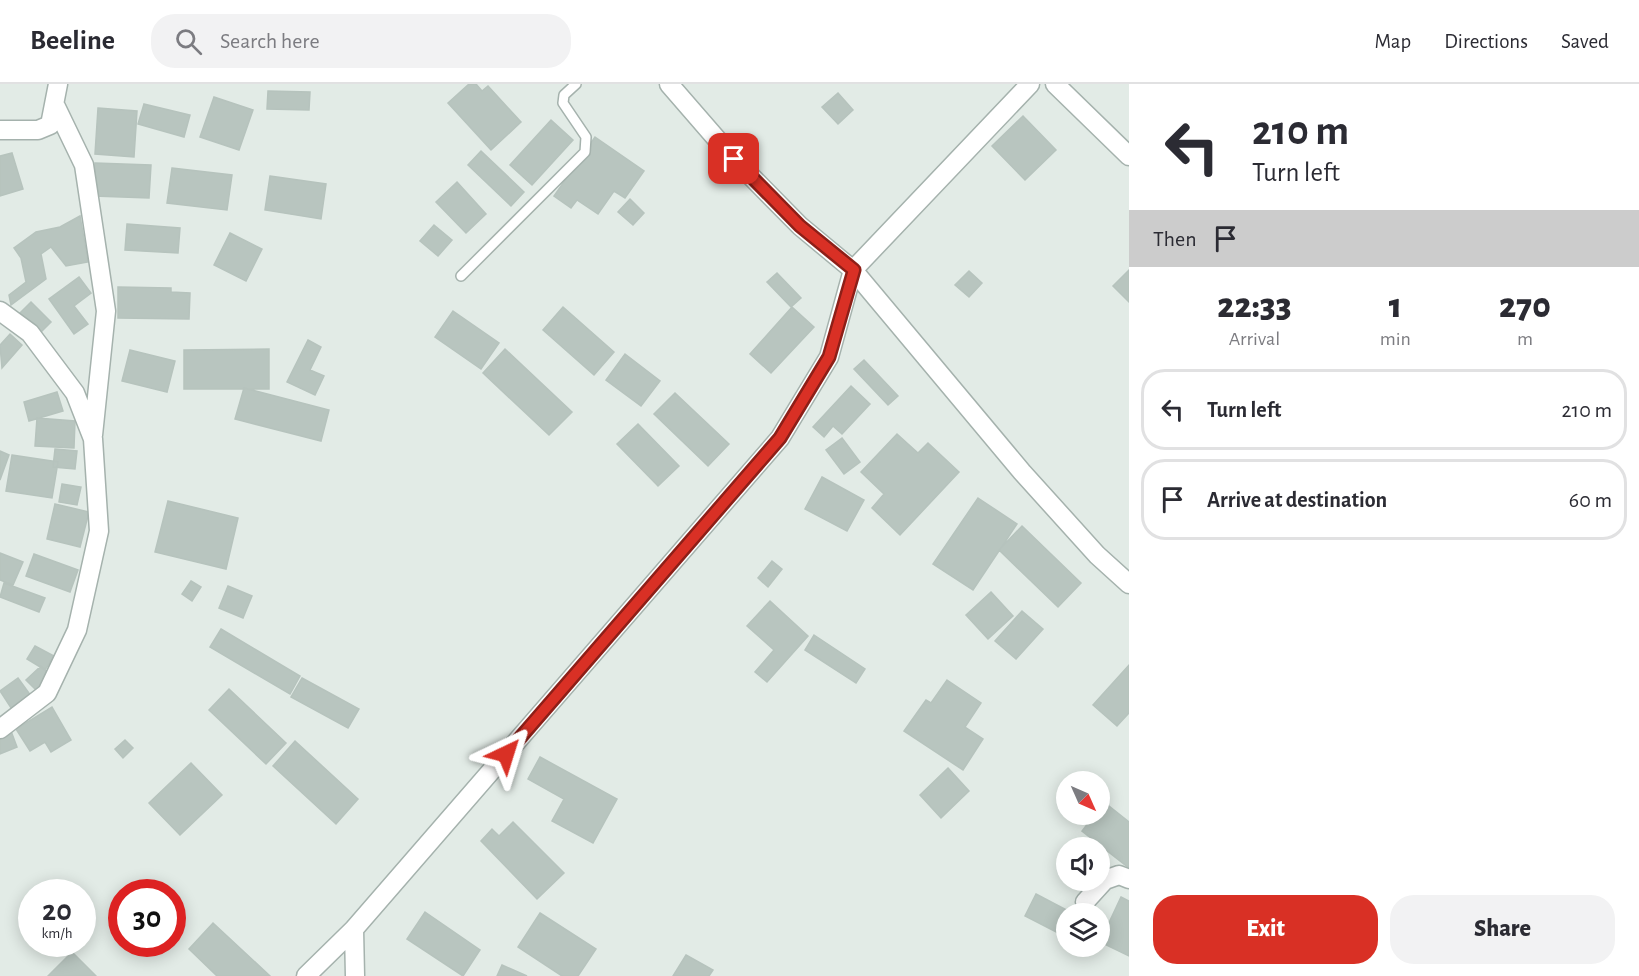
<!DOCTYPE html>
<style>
:root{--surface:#fff;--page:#f2f2f3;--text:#2b2b33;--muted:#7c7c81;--line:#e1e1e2;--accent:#d93025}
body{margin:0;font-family:"Alegreya Sans",sans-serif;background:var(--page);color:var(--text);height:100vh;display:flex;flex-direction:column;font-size:22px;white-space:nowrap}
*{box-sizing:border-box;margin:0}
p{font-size:20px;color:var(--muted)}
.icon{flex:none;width:33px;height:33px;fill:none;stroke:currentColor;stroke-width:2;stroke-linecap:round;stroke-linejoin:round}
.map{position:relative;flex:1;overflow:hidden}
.drawer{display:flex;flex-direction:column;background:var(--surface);width:510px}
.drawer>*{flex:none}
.guide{background:#fff;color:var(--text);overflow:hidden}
.needle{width:39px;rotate:135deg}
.fabs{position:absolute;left:1056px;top:687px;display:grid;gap:12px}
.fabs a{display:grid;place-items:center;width:54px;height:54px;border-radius:50%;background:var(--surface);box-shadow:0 3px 15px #0003;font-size:30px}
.speed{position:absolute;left:18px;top:795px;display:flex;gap:12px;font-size:30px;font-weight:700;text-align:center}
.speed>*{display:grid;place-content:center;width:78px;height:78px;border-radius:50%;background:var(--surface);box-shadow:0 3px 15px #0003;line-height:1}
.speed small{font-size:15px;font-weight:400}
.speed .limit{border:9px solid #d22;background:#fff;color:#111}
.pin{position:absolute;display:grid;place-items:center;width:51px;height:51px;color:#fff;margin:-26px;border-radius:12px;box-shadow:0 3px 9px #0006}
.me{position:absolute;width:66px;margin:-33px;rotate:41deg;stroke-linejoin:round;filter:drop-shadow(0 0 4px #0008)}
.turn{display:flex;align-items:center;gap:21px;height:126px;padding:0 24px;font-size:27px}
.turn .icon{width:78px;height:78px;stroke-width:2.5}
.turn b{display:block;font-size:42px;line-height:51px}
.then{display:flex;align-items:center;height:57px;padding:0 24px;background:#0003;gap:12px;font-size:22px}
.eta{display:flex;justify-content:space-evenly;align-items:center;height:102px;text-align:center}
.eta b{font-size:36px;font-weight:800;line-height:42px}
.button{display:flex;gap:12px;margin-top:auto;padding:12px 24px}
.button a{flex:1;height:69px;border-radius:24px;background:var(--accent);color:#fff;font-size:24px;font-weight:800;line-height:69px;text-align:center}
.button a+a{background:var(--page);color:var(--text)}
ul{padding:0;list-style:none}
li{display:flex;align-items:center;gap:18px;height:81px;margin:0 12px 9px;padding:0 12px;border:3px solid var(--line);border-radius:24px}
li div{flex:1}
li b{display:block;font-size:22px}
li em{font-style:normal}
header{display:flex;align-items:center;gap:36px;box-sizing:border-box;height:84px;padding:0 30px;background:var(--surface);border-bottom:2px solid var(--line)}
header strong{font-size:28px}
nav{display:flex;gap:33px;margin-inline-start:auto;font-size:21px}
.search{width:420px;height:54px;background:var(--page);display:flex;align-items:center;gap:15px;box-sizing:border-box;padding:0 21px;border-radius:24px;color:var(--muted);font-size:22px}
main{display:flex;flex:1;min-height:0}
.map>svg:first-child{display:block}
.building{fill:#b8c5bf;stroke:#b6c3bd;stroke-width:1.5}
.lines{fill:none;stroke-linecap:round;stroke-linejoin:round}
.service-casing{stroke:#a5b2ad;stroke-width:12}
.minor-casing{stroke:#a5b2ad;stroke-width:21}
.service{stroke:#fff;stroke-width:9}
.minor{stroke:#fff;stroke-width:18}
.route-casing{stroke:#8d1f18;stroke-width:15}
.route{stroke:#d93025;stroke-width:10}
</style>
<header>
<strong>Beeline</strong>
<div class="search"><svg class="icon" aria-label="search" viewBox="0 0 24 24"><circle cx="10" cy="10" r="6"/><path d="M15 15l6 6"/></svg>Search here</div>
<nav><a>Map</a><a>Directions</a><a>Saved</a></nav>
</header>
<main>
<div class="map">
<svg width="1129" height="892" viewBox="0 0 1129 892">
<rect width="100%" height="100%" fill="#e2ebe6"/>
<path class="building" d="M 469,0 L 476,0 L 482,7 L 488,2 L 521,38 L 491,66 L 448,19 Z
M 268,7 L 310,8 L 309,26 L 267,25 Z
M 838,9 L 853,26 L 838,40 L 822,23 Z
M 214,13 L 253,26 L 239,66 L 200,53 Z
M 144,20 L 190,31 L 184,53 L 138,40 Z
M 98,24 L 137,27 L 134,73 L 95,70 Z
M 1023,32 L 1056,66 L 1025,96 L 992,62 Z
M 551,36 L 573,56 L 532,101 L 510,81 Z
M 595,53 L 644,87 L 625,114 L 614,107 L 598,130 L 577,116 L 571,124 L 554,112 Z
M 481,67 L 524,108 L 511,122 L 468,81 Z
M 12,69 L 23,105 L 0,112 L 0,72 Z
M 95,79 L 151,81 L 149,114 L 94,112 Z
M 172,84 L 232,91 L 227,126 L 167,119 Z
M 270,92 L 326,100 L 321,135 L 265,126 Z
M 457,98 L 486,130 L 466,149 L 436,118 Z
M 630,115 L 644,129 L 633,141 L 618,128 Z
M 80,132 L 88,178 L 66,182 L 51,163 L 41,170 L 46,195 L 11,221 L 9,211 L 26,198 L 21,174 L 14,164 L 36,148 L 60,143 Z
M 127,140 L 180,144 L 178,169 L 125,166 Z
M 434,141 L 452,156 L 438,172 L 420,157 Z
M 230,149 L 262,165 L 246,197 L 214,181 Z
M 1129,186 L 1129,218 L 1113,202 Z
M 969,187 L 982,199 L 969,213 L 955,201 Z
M 777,189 L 801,214 L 791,223 L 767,198 Z
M 79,193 L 91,209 L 74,222 L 88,240 L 74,250 L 49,215 Z
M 118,203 L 171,204 L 171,208 L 190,209 L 189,235 L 118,234 Z
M 31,218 L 51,238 L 39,250 L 19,230 Z
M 563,223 L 614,268 L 594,291 L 543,246 Z
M 792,223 L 814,243 L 771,289 L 750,270 Z
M 453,227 L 499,259 L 481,285 L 435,253 Z
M 10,250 L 22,261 L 2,284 L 0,261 Z
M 308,256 L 321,263 L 310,286 L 324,292 L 315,311 L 287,298 Z
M 269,265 L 269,305 L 184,305 L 184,266 Z
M 505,265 L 572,328 L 549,351 L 483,289 Z
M 130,266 L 175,277 L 167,308 L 122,297 Z
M 625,270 L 660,297 L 641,322 L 606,296 Z
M 864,276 L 898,312 L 888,321 L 854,285 Z
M 851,302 L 870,320 L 842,350 L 833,342 L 824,353 L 813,343 Z
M 244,304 L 329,326 L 321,357 L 235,335 Z
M 57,308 L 63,327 L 29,337 L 24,318 Z
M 675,309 L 729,360 L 708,382 L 654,330 Z
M 37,334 L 75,337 L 74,364 L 35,362 Z
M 638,340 L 679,382 L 658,402 L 617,360 Z
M 897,350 L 918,369 L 928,359 L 959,388 L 900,451 L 872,424 L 884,410 L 861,388 Z
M 842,354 L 860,378 L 844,390 L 826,366 Z
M 55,365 L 77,367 L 75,385 L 53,383 Z
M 0,367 L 9,371 L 0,396 Z
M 12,371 L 58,378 L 52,414 L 6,407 Z
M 822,393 L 864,416 L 847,447 L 805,425 Z
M 62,400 L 81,403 L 77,421 L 59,418 Z
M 978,414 L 1017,440 L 973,506 L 933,480 Z
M 168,417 L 238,434 L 226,485 L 155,468 Z
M 55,420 L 89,428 L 80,463 L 47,455 Z
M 1022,442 L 1081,499 L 1058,523 L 999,466 Z
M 0,469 L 23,478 L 13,501 L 0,496 Z
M 34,470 L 78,486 L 70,508 L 26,492 Z
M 772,477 L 782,485 L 768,503 L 758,494 Z
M 191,497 L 201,503 L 192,517 L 182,510 Z
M 4,499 L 45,514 L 39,528 L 0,513 Z
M 228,502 L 252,512 L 243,534 L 219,524 Z
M 991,508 L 1013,532 L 988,555 L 966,531 Z
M 770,517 L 808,552 L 767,598 L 755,588 L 774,566 L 747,542 Z
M 1022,527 L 1043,545 L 1016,575 L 995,557 Z
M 221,545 L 300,592 L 290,610 L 210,563 Z
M 814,551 L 865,585 L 856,599 L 805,566 Z
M 35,562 L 54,572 L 45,586 L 27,575 Z
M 1129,581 L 1129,629 L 1117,642 L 1093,621 Z
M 41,582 L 52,592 L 37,607 L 26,596 Z
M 18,594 L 34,616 L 15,630 L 0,607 Z
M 302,594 L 359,625 L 348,644 L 291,613 Z
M 947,596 L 981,619 L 965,643 L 983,655 L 963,686 L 904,647 L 926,616 L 931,619 Z
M 229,605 L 286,659 L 266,680 L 209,626 Z
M 52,623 L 71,656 L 51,668 L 45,658 L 30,667 L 16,645 Z
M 11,647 L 17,663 L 0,670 L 0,651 Z
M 125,656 L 133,664 L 123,674 L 115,665 Z
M 295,657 L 358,715 L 336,740 L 273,682 Z
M 540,673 L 617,715 L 593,759 L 552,737 L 564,715 L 528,695 Z
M 191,679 L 222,711 L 180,751 L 149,719 Z
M 948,684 L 969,707 L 941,734 L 920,711 Z
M 1104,718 L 1129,738 L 1129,784 L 1082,747 L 1095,730 L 1100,730 L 1100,725 Z
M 513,738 L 564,789 L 537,815 L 481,757 L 492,745 L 499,752 Z
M 1036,810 L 1074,830 L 1066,830 L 1066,853 L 1025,832 Z
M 1121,813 L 1129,817 L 1129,872 L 1100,858 Z
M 425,828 L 480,866 L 463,892 L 407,855 Z
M 540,829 L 596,865 L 578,892 L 562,892 L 518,863 Z
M 213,839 L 270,892 L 217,892 L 189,865 Z
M 72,868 L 96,892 L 48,892 Z
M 686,871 L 713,886 L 709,892 L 673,892 Z
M 502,881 L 527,892 L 497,892 Z"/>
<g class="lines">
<defs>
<path id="service" d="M 461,192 L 585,68 L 586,53 L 563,19 L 564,11 L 576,0"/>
<path id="minor" d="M 669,0 L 734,75 L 800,142 L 853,186 L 1022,388 L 1097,471 L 1129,500
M 1055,0 L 1129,72
M 56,23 L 84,81 L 106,227 L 93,351
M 0,46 L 38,46 L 50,41 L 58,0
M 0,227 L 30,249 L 75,309 L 93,355 L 99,447 L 77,546 L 47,609 L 0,645
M 1085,818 L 1105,796 L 1119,791 L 1129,795
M 354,845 L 355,892
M 306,892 L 354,845 L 780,354 L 829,273 L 853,186 L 1030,0"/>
</defs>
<use href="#service" class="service-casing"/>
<use href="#minor" class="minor-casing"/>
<use href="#service" class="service"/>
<use href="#minor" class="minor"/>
</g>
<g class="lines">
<defs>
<path id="route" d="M 506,670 L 780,354 L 829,273 L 854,186 L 800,142 L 734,75"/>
</defs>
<use href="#route" class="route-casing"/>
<use href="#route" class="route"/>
</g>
</svg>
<div class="fabs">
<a><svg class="needle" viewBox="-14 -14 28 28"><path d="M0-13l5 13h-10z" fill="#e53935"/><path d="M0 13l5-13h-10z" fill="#7c7c81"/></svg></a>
<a><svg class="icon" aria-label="sound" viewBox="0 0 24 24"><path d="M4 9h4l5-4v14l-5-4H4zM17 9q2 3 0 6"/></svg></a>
<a><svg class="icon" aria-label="layers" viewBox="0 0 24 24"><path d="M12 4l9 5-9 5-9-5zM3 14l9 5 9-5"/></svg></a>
</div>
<div class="speed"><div>20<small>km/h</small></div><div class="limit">30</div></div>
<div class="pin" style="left:734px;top:75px;background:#d93025"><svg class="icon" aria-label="arrive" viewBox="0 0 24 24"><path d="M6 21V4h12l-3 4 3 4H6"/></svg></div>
<svg class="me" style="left:506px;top:670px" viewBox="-20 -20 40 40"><path d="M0-17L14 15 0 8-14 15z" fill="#d93025" stroke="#fff" stroke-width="4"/></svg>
</div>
<section class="drawer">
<div class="guide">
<div class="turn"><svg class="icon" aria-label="left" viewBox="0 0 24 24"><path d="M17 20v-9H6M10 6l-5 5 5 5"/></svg><div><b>210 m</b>Turn left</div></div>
<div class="then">Then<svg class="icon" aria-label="arrive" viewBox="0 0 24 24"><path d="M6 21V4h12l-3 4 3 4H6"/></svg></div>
</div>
<div class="eta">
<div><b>22:33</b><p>Arrival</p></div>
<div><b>1</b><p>min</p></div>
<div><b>270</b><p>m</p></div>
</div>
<ul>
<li><svg class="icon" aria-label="left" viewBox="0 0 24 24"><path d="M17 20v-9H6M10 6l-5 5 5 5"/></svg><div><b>Turn left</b></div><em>210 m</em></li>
<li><svg class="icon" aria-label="arrive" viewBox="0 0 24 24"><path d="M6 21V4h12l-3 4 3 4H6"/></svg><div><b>Arrive at destination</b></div><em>60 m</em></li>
</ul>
<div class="button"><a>Exit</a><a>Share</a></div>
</section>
</main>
